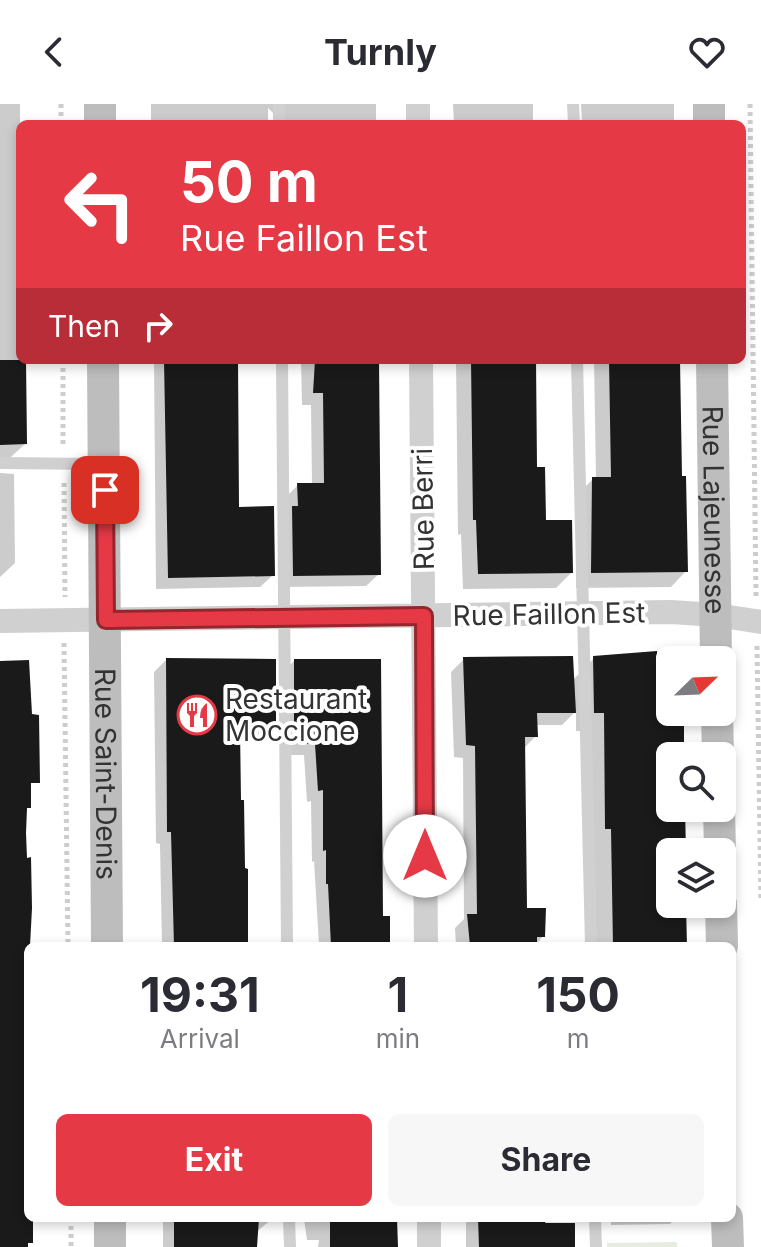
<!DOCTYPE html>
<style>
:root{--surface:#fff;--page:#f7f7f7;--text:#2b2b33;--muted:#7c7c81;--accent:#e63946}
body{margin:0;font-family:Inter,sans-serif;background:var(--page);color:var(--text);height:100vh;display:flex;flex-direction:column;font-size:30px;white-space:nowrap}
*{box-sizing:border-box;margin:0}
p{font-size:26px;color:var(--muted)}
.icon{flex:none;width:44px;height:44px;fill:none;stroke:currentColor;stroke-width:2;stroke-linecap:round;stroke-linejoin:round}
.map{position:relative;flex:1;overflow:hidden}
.drawer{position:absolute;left:24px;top:838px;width:712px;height:280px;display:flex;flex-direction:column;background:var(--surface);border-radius:12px;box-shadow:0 4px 12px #0003}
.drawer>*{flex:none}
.hud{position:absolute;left:16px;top:16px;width:730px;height:244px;border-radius:12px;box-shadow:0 4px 12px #0003;background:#e63946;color:#fff;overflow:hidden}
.needle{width:52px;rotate:67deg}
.controls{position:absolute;left:656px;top:542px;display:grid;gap:16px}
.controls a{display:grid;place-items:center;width:80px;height:80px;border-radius:12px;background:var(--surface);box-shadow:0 4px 12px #0003;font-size:40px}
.pin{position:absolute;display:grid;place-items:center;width:68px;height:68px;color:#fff;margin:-34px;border-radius:16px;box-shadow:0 4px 12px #0006}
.me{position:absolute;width:88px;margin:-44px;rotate:0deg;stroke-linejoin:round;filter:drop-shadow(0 0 6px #0008)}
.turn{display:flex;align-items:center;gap:28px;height:168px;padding:0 32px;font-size:36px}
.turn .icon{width:104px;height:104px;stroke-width:2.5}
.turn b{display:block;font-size:56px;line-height:68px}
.then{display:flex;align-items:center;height:76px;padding:0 32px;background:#0003;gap:16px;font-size:30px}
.eta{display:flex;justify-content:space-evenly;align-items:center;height:136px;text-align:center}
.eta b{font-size:48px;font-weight:700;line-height:56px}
.cta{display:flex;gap:16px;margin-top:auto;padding:16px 32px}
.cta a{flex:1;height:92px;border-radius:12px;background:var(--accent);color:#fff;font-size:32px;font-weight:700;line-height:92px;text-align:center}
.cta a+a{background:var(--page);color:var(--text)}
header{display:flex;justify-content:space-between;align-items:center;height:104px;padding:0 32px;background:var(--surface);font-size:36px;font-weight:700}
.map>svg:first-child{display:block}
.green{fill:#e6ecdf}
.shadow{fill:#0003}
.building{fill:#1a1a1a}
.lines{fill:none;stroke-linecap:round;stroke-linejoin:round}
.path{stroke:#cdcdcd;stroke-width:5;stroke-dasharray:4 4;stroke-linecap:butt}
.lane{stroke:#d0d0d0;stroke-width:12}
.street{stroke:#d0d0d0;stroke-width:24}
.secondary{stroke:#bdbdbd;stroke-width:32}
.route-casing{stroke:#96252e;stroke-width:20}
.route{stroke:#e63946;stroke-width:14}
.labels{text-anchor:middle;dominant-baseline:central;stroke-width:8;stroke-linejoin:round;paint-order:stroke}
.street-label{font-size:28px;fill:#333;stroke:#fff}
.poi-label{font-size:28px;fill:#333;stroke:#fff;text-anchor:start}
</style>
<header><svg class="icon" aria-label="back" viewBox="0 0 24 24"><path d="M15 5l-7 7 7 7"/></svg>Turnly<svg class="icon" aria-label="heart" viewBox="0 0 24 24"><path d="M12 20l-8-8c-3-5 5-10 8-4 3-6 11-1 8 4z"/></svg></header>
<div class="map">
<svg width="761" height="1143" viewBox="0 0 761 1143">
<rect width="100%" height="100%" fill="#fff"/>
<path class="green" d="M 677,1138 L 677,1143 L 607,1143 L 607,1139 Z"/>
<path class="shadow" d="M 0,0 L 20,0 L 20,256 L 24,256 L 25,340 L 0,363 Z
M 151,0 L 376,0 L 376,20 L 276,20 L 276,12 L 268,4 L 268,20 L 151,20 Z
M 453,0 L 533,0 L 533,20 L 454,20 Z
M 581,0 L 674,0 L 674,20 L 582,20 Z
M 154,256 L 236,256 L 237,405 L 273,471 L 260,483 L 156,485 Z
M 301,256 L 377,256 L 379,470 L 366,482 L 281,483 L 286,393 L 298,381 L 312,381 L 311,301 L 302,301 Z
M 456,256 L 534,256 L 535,365 L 544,418 L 571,469 L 556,484 L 463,485 L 461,430 L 458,431 Z
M 594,256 L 678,256 L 680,375 L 686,467 L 671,483 L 576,484 L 577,391 L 593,375 L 596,375 Z
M 0,369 L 14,370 L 15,459 L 0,473 Z
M 681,553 L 681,556 L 670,556 L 670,608 L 682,608 L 683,652 L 670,652 L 670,704 L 683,704 L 684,748 L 670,748 L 670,800 L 685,800 L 685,842 L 594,842 L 586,627 L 576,627 L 576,607 L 562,621 L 536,621 L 536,632 L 523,645 L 525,806 L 543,832 L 535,842 L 456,842 L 455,824 L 464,815 L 463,654 L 454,653 L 451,568 L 464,555 L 573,576 L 594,554 Z
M 166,556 L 274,623 L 262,635 L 238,635 L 247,842 L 162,842 L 160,740 L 156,739 L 154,568 Z
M 294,557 L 381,814 L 388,842 L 299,842 L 319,841 L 314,757 L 312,758 L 311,697 L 307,698 L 304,651 L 283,651 L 282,569 Z
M 163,1114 L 271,1114 L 271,1116 L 256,1128 L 255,1143 L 163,1143 Z
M 396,1114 L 396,1143 L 318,1143 L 319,1136 L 307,1136 L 304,1115 Z
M 466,1114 L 546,1114 L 546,1121 L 573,1143 L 466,1143 Z
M 611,1114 L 676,1114 L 670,1120 L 611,1121 Z"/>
<path class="building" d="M 0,256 L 26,256 L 27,340 L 0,341 Z
M 164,256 L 238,256 L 239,403 L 274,402 L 275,472 L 168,474 Z
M 315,256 L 379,256 L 381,471 L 293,472 L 292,402 L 298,402 L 297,379 L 324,379 L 323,289 L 313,289 Z
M 471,256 L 536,256 L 537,363 L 545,363 L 546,416 L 572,416 L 573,469 L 478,470 L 476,416 L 473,416 Z
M 609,256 L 680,256 L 682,372 L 686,372 L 688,468 L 591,469 L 592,373 L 611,373 Z
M 657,547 L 657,552 L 670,551 L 670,608 L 684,608 L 684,652 L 670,652 L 670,704 L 685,704 L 686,748 L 670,748 L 670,800 L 686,800 L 687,842 L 613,842 L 611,725 L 605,725 L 604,609 L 594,609 L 593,552 Z
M 573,552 L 576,609 L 537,609 L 538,633 L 525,633 L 527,804 L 546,804 L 545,833 L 537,833 L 537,842 L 470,842 L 467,810 L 477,810 L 475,642 L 466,641 L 463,553 Z
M 166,554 L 276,555 L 276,624 L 240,624 L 241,696 L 244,696 L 245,764 L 248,765 L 248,842 L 174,842 L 171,728 L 167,728 Z
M 294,555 L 381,555 L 383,812 L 390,812 L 390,842 L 331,842 L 328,780 L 326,780 L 326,746 L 323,747 L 323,686 L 318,687 L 315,640 L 294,639 Z
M 29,556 L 32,610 L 39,611 L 40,679 L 31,679 L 31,704 L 27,704 L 26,729 L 27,754 L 31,753 L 32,804 L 30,842 L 28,842 L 28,1114 L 33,1114 L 33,1139 L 28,1139 L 28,1143 L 0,1143 L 0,557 Z
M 174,1114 L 259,1114 L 257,1143 L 174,1143 Z
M 330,1114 L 397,1114 L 398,1143 L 330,1143 Z
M 478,1114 L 545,1114 L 545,1119 L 575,1119 L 575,1143 L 479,1143 Z"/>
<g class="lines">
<path class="path" d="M 61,0 L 61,20
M 750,0 L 756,492
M 63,256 L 63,341
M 64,379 L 65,493
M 64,539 L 68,842
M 757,542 L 761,797
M 71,1114 L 71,1143"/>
<path class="lane" d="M 279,0 L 279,20
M 573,0 L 574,20
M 282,256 L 287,842
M 577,256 L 591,842
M 0,359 L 101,360
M 289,1114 L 290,1143
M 595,1114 L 596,1143"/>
<path class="street" d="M 418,0 L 418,20
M 421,256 L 426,842
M 0,517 L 671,508 L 716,511 L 761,518
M 429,1114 L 429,1143"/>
<g class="secondary">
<path d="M 100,0 L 100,20"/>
<path d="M 709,0 L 709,20"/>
<path id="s1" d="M 103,256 L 107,842"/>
<path id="s2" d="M 712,256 L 716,556"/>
<path d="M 717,608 L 718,652"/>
<path d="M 719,704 L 720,748"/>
<path d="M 721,800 L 722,842"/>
<path d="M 110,1114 L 110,1143"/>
<path d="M 727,1114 L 728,1143"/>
</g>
</g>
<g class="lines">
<defs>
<path id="route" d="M 105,386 L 106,516 L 424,512 L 425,752"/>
</defs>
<use href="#route" class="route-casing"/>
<use href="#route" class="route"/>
</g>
<defs>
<symbol id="restaurant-ring" viewBox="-11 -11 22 22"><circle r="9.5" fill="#fff" stroke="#e63946" stroke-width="1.5"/><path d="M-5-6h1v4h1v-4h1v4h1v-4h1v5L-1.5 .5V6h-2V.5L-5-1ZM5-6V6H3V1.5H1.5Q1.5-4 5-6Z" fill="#e63946"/></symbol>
</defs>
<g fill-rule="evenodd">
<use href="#restaurant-ring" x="175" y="589" width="44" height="44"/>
</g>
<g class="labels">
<g class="street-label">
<text transform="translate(423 405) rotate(-91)">Rue Berri</text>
<text stroke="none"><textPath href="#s2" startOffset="150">Rue Lajeunesse</textPath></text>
<text transform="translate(549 510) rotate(-1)">Rue Faillon Est</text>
<text stroke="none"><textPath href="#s1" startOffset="414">Rue Saint-Denis</textPath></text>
</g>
<g class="poi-label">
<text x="225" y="595">Restaurant<tspan x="225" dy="32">Moccione</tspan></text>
</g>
</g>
</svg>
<div class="controls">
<a><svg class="needle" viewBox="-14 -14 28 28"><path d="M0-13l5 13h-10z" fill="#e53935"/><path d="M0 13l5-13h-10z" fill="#7c7c81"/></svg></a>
<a><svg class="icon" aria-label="search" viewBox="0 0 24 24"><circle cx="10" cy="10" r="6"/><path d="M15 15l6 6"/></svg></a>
<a><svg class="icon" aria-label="layers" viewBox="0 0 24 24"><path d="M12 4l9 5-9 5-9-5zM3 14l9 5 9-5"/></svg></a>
</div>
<div class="pin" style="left:105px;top:386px;background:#d93025"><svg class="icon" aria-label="arrive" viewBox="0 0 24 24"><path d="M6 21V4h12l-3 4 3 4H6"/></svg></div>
<svg class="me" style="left:425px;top:752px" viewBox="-20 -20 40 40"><circle r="19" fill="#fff"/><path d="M0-13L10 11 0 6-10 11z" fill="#e63946"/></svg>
<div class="hud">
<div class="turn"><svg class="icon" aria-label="left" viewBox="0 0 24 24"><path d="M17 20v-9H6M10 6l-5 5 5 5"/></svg><div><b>50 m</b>Rue Faillon Est</div></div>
<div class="then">Then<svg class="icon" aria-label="right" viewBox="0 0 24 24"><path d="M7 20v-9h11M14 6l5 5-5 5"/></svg></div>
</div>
<section class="drawer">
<div class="eta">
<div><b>19:31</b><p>Arrival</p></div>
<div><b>1</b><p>min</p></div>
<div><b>150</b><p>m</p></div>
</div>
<div class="cta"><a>Exit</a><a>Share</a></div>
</section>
</div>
